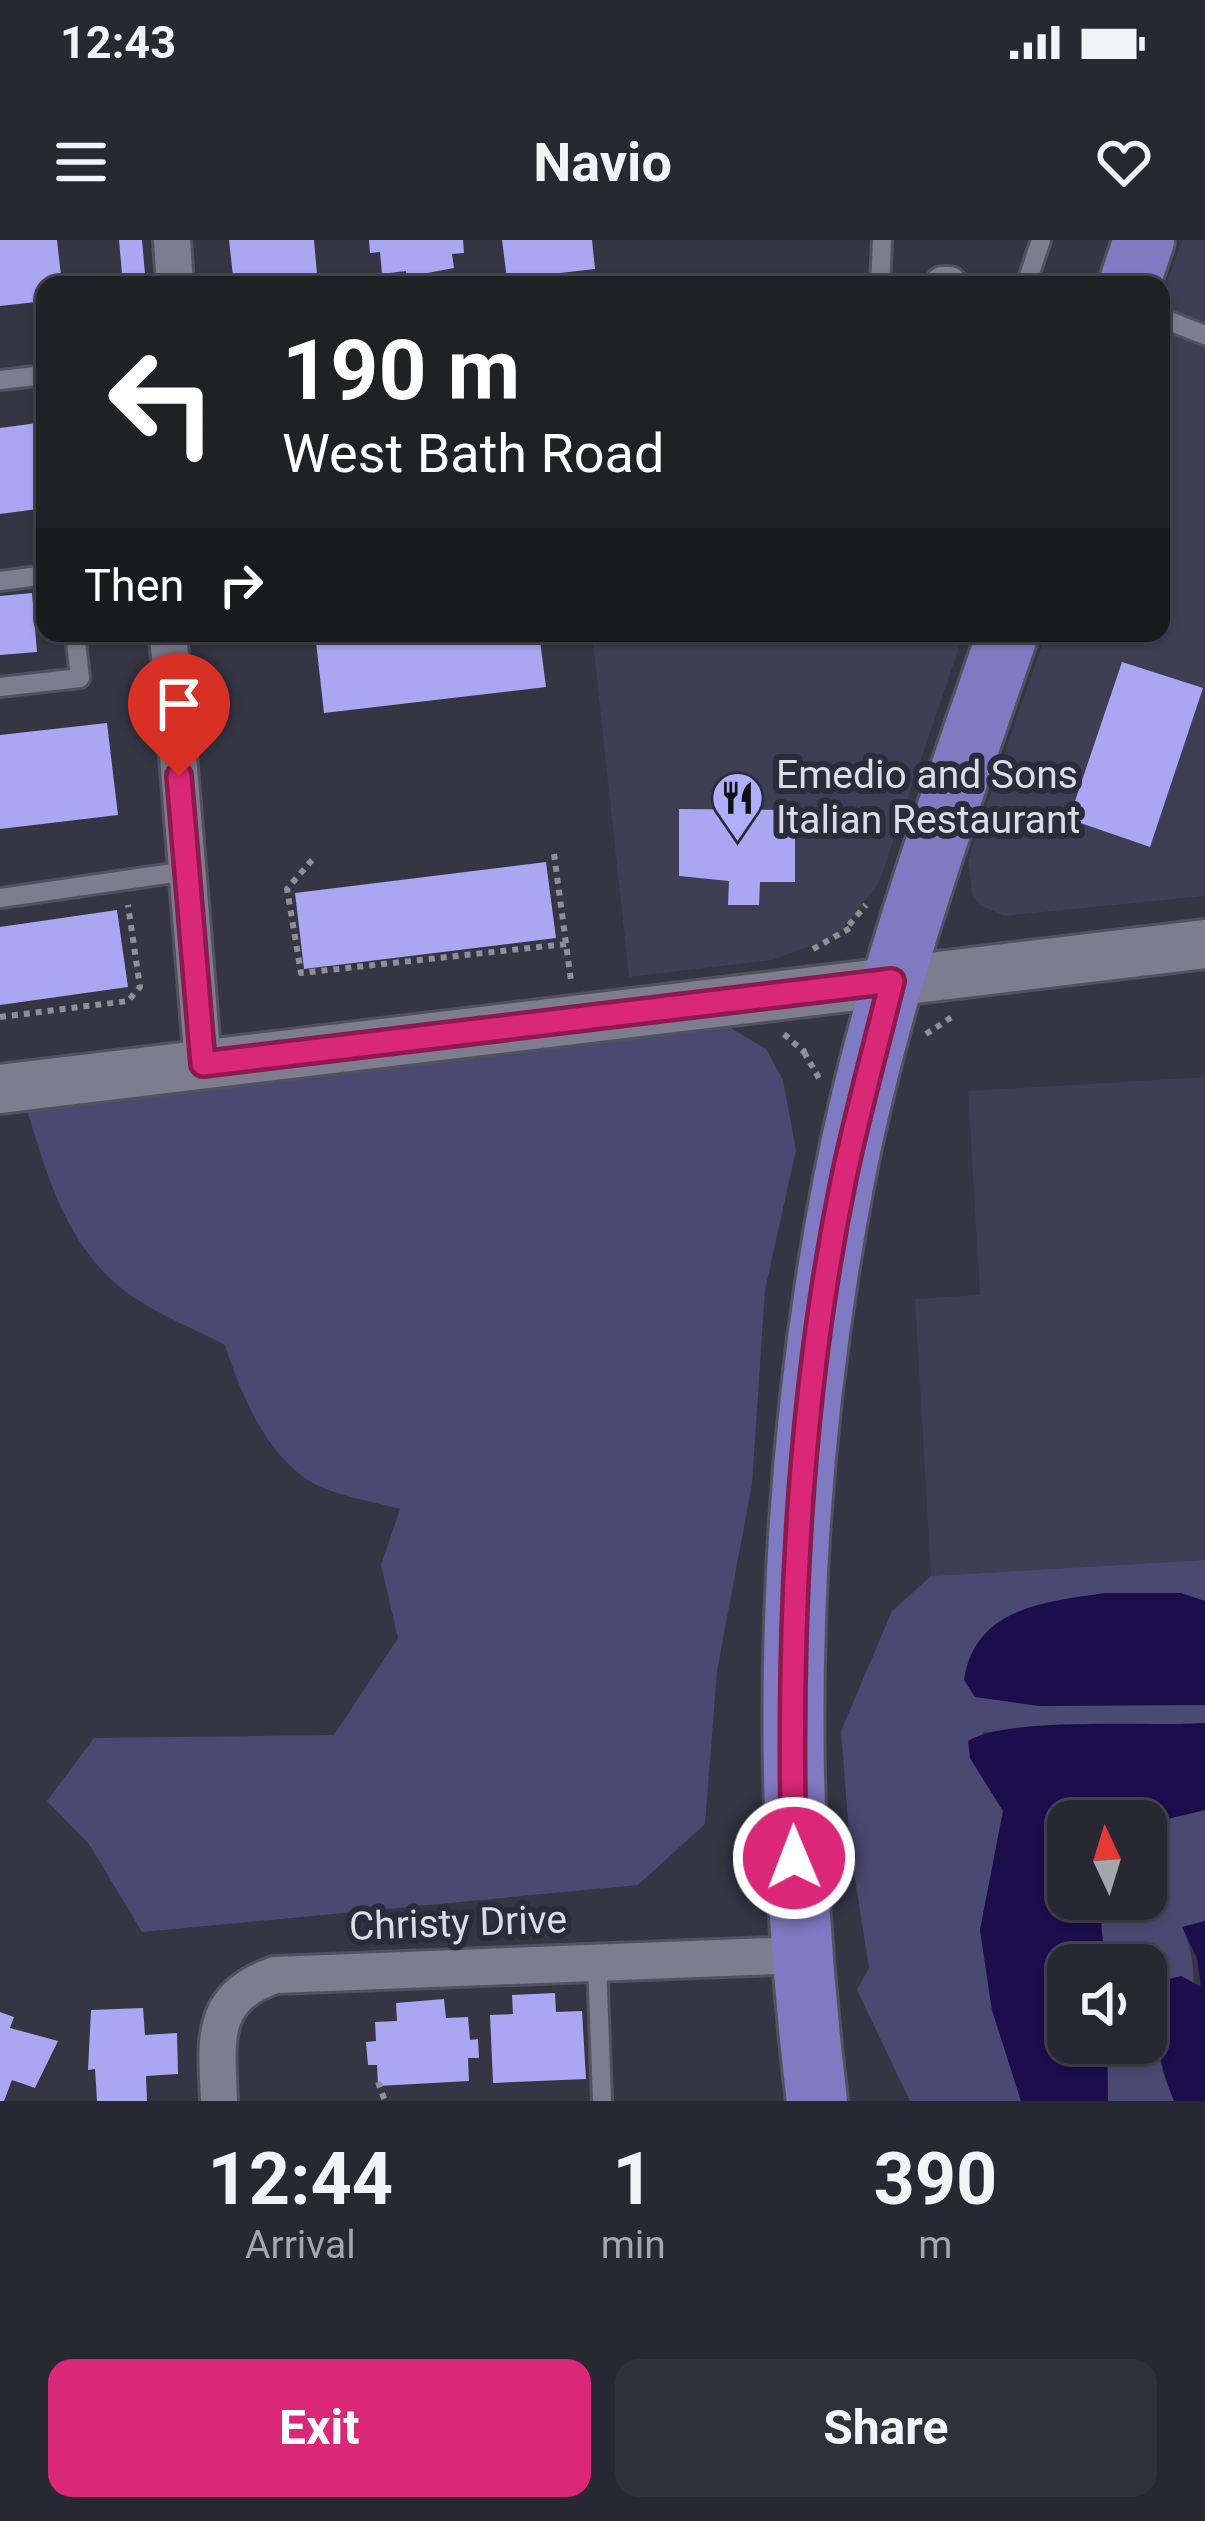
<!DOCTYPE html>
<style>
:root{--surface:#282833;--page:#30303b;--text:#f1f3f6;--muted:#a5a6ac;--line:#44444e;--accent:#db2777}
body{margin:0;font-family:Roboto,sans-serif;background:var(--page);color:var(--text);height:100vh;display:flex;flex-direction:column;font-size:45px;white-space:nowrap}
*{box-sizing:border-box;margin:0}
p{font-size:39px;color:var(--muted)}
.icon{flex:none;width:66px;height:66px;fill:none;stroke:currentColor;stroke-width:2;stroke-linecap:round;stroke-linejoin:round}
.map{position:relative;height:1861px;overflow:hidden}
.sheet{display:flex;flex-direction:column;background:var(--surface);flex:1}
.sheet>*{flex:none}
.banner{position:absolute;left:36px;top:36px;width:1134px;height:366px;border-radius:24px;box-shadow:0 3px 9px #0004,0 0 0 3px var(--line);background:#202124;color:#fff;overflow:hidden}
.needle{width:78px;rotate:356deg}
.fabs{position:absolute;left:1047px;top:1560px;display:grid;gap:24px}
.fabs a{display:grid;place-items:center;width:120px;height:120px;border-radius:24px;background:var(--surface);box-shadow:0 3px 9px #0004,0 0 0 3px var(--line);font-size:60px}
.pin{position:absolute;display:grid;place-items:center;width:102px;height:102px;color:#fff;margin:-123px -51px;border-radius:50% 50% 50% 0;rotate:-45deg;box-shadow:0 0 12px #0007}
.pin .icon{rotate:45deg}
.me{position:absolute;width:132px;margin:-66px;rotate:359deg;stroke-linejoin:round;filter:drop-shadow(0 0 9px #0008)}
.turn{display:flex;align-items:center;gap:42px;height:252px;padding:0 48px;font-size:54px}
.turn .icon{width:156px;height:156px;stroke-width:2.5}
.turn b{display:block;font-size:84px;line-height:102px}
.then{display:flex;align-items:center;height:114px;padding:0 48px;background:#0003;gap:24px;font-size:45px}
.eta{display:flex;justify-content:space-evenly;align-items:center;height:204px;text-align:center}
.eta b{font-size:72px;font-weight:700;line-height:84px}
.action{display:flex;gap:24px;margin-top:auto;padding:24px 48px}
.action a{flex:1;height:138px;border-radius:24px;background:var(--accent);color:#fff;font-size:48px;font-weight:700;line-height:138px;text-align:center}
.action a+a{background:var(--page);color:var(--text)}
.status{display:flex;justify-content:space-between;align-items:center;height:84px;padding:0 60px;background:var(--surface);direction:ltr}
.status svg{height:33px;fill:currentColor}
header{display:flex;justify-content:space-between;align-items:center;height:156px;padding:0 48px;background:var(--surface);font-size:54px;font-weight:700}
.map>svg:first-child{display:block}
.built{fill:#3e3e54}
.green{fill:#4a4971}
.water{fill:#1c0e4c}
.building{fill:#a9a7f2}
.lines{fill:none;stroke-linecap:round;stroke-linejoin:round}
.service-casing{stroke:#52525f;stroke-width:24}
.minor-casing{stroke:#52525f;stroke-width:42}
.tertiary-casing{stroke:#52525f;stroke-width:54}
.primary-casing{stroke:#52525f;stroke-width:66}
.path{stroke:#8f8f9b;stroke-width:6;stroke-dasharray:6 6;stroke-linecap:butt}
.service{stroke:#7d7d8f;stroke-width:18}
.minor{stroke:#7d7d8f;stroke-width:36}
.tertiary{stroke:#7d7d8f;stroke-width:48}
.primary{stroke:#7f7ac2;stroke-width:60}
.route-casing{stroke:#8e194d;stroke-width:30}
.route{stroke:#db2777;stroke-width:21}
.labels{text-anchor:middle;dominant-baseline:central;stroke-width:12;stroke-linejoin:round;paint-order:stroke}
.poi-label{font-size:39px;fill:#dcdce6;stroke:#2b2b3a;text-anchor:start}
.street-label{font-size:39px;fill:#dcdce6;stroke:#2b2b3a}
</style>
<div class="status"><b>12:43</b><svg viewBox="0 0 49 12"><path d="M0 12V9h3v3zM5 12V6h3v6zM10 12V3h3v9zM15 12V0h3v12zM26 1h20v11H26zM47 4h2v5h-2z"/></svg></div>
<header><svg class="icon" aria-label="menu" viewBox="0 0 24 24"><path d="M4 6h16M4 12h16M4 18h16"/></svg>Navio<svg class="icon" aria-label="heart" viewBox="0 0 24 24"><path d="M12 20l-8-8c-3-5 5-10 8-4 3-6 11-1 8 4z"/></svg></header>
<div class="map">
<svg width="1205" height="1861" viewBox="0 0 1205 1861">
<rect width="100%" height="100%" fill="#353544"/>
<path class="built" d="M 1182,0 L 1205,0 L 1205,656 L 1004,676 L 980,665 L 972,654 L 968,620 L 1046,393 L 1161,393 L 1161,60 Z
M 592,393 L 964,393 L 879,643 L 838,695 L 773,720 L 629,737 Z
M 1205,837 L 1205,1320 L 931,1336 L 915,1059 L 980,1055 L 968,851 Z"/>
<path class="green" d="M 689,763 L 766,809 L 783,840 L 796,910 L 765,1050 L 752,1244 L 717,1431 L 705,1584 L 638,1645 L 142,1692 L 89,1604 L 47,1561 L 94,1498 L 334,1495 L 398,1398 L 381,1325 L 400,1269 C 375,1262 349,1258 326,1249 C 271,1229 241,1155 225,1105 C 195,1089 161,1076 133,1057 C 62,1008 44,924 20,846 Z
M 1205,1320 L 1205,1483 L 983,1492 L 970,1518 L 1003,1571 L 980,1691 L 992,1770 L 1021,1861 L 910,1861 L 857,1750 L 869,1728 L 850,1606 L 841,1491 L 892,1371 L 931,1336 Z
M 1205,1570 L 1205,1681 L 1183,1687 C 1205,1750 1190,1772 1162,1830 L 1174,1861 L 1108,1861 L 1107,1803 L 1146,1803 L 1146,1725 L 1105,1725 L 1099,1659 L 1146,1659 L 1146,1584 Z"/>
<path class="water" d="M 1105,1353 L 1181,1353 L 1205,1361 L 1205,1465 L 1039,1466 L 975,1457 L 964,1440 C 975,1367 1045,1362 1105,1353 Z
M 1205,1483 L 1205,1570 L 1146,1584 L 1068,1581 L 1068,1659 L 1099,1659 L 1105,1725 L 1068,1725 L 1068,1803 L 1107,1803 L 1108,1861 L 1021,1861 L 992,1770 L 980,1690 L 1003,1571 L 970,1518 L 968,1501 C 1010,1476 1150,1487 1205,1483 Z
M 1205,1681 L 1205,1861 L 1174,1861 C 1159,1823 1148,1783 1158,1742 L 1181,1736 L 1201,1747 L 1197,1718 L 1182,1687 Z"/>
<path class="building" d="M 0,0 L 57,0 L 62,45 L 45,45 L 45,61 L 0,66 Z
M 119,0 L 142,0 L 146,45 L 123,45 Z
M 229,0 L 314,0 L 318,45 L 234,45 Z
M 369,0 L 463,0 L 464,13 L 452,14 L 454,28 L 406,37 L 406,31 L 382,34 L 380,12 L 370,13 Z
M 502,0 L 592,0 L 595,29 L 507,39 Z
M 45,182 L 45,268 L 0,274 L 0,188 Z
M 32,353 L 37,412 L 0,415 L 0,356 Z
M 315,393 L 539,393 L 546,447 L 324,473 Z
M 1122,422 L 1203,448 L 1150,607 L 1069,579 Z
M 107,483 L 118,575 L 0,589 L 0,495 Z
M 679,569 L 795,570 L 795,642 L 760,642 L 759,665 L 728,665 L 729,641 L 679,636 Z
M 546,622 L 556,698 L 304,729 L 295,653 Z
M 117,670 L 128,747 L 0,765 L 0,687 Z
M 555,1753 L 556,1772 L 582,1771 L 586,1839 L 493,1843 L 490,1775 L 513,1774 L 512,1755 Z
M 444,1759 L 446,1778 L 468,1777 L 470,1800 L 478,1799 L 479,1818 L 468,1818 L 469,1841 L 378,1846 L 377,1825 L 368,1825 L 366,1802 L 376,1801 L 375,1782 L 397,1781 L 396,1763 Z
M 143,1768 L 145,1795 L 177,1793 L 178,1834 L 146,1836 L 147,1861 L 97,1861 L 95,1829 L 88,1830 L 91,1770 Z
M 0,1772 L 14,1777 L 10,1788 L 58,1801 L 35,1848 L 12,1840 L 4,1861 L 0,1861 Z"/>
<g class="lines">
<defs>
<path id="service" d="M 880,45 L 882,0
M 1026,45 L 1041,0
M 1161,78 L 1205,95
M 0,140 L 45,135
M 0,341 L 45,335
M 0,447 L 80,438 L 75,393
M 0,658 L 187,631
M 597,1720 L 602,1861"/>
<path id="minor" d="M 172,0 L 175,45
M 943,45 L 949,45
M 168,393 L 203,824
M 219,1861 C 217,1801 208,1758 275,1735 L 800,1715"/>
<path id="tertiary" d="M 0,849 L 1205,704"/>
<path id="primary" d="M 1129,45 L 1144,0
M 817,1861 C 780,1554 785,1245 844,940 C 880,753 946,573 1008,393"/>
</defs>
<use href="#service" class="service-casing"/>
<use href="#minor" class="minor-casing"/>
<use href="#tertiary" class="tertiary-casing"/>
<use href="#primary" class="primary-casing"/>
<path class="path" d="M 554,614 L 571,741
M 312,620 L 287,649 L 301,733 L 566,704
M 849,685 L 866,665
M 813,709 L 852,687
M 0,777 L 128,761 L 140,747 L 128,665
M 784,794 L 804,812 L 809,810
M 926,794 L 955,775
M 804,812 L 820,840
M 378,1842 L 385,1861"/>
<use href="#service" class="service"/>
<use href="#minor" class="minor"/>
<use href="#tertiary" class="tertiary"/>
<use href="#primary" class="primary"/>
</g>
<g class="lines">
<defs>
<path id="route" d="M 179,536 L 203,824 L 892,741 C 876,806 858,871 844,937 C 798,1160 788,1391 794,1618"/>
</defs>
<use href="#route" class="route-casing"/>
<use href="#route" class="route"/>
</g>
<defs>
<symbol id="restaurant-pin" viewBox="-11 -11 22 30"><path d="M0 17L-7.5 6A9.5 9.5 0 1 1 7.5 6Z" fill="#afaefa" stroke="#2b2b3a"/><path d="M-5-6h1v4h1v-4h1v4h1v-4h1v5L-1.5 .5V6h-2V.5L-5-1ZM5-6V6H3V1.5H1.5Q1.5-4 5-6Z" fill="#111"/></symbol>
</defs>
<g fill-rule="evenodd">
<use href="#restaurant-pin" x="708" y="528" width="59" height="81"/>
</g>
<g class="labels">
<g class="poi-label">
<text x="776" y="535">Emedio and Sons<tspan x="776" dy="45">Italian Restaurant</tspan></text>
</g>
<g class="street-label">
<text transform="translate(458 1683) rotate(-2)">Christy Drive</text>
</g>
</g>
</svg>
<div class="fabs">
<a><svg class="needle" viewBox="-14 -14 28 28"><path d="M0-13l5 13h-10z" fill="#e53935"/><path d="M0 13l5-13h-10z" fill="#a5a6ac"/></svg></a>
<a><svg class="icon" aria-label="sound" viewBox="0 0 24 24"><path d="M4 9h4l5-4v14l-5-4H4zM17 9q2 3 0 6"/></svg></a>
</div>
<div class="pin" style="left:179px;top:536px;background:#d93025"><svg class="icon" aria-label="arrive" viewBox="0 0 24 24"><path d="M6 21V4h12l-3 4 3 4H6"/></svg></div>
<svg class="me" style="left:794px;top:1618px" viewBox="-20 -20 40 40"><circle r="17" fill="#db2777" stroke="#fff" stroke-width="3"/><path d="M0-11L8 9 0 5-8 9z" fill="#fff"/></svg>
<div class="banner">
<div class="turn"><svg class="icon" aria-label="left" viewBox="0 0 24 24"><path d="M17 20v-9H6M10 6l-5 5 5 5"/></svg><div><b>190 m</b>West Bath Road</div></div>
<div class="then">Then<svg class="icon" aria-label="right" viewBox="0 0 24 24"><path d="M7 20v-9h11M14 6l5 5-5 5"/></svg></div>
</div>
</div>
<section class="sheet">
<div class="eta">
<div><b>12:44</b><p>Arrival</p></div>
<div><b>1</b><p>min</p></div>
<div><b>390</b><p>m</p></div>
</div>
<div class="action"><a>Exit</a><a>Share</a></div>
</section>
